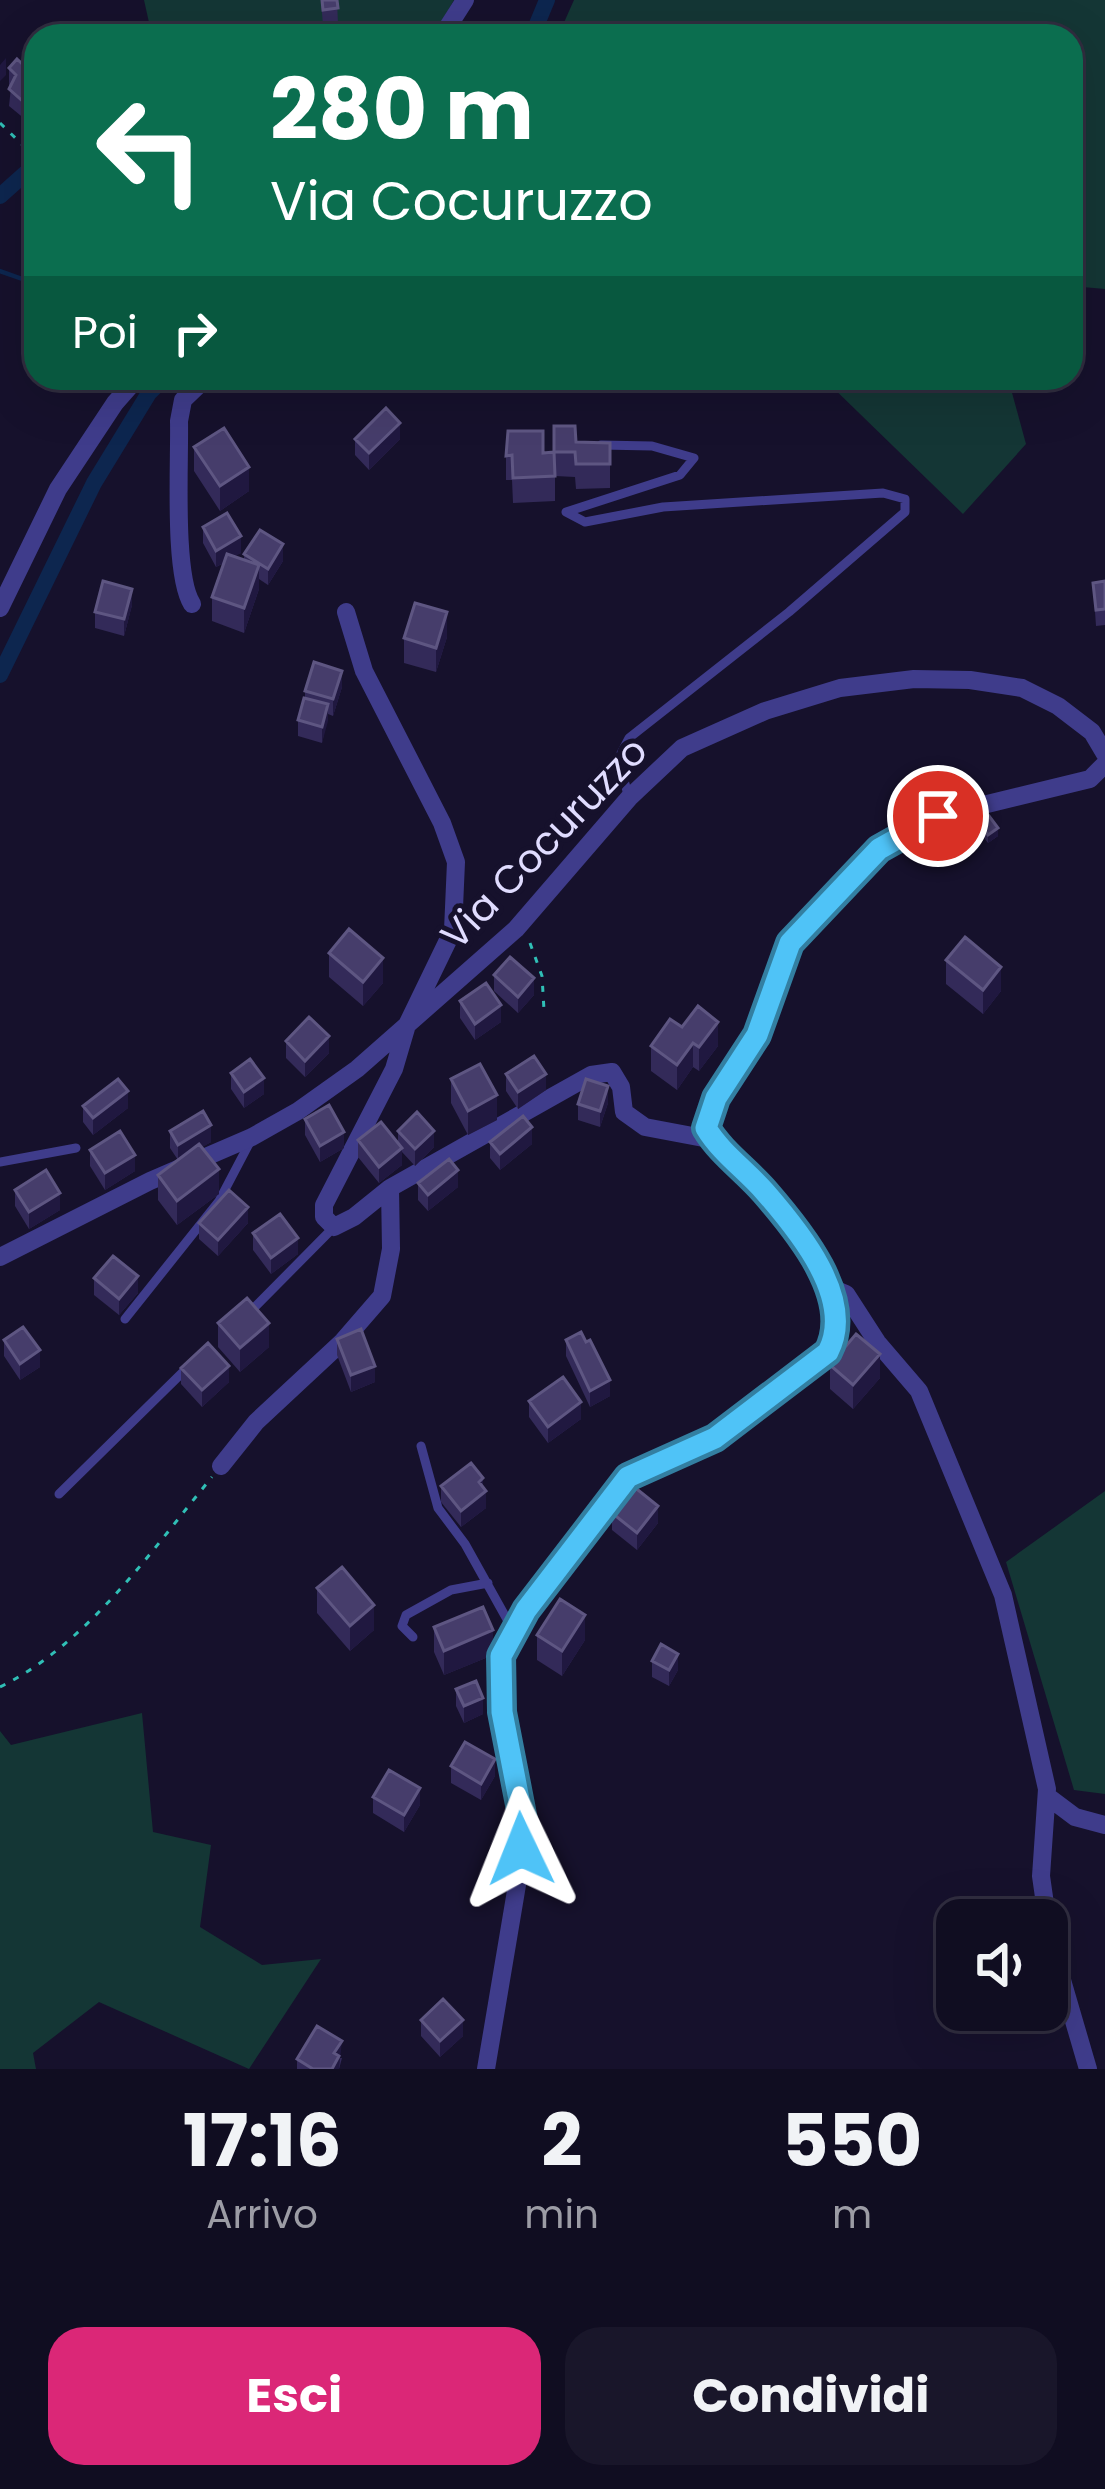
<!DOCTYPE html>
<html lang="it">
<style>
:root{--surface:#100d21;--page:#19162a;--text:#f1f3f6;--muted:#9c9ca5;--line:#302d3f;--accent:#db2777}
body{margin:0;font-family:Poppins,sans-serif;background:var(--page);color:var(--text);height:100vh;display:flex;flex-direction:column;font-size:45px;white-space:nowrap}
*{box-sizing:border-box;margin:0}
p{font-size:39px;color:var(--muted)}
.icon{flex:none;width:66px;height:66px;fill:none;stroke:currentColor;stroke-width:2;stroke-linecap:round;stroke-linejoin:round}
.map{position:relative;height:2069px;overflow:hidden}
.details{display:flex;flex-direction:column;background:var(--surface);flex:1}
.details>*{flex:none}
.banner{position:absolute;left:24px;top:24px;width:1059px;height:366px;border-radius:36px;box-shadow:0 12px 48px #0002,0 0 0 3px var(--line);background:#0b6e4f;color:#fff;overflow:hidden}
.buttons{position:absolute;left:936px;top:1899px;display:grid;gap:24px}
.buttons a{display:grid;place-items:center;width:132px;height:132px;border-radius:24px;background:var(--surface);box-shadow:0 12px 48px #0002,0 0 0 3px var(--line);font-size:60px}
.pin{position:absolute;display:grid;place-items:center;width:102px;height:102px;color:#fff;margin:-51px;border:6px solid #fff;border-radius:50%;box-shadow:0 3px 12px #0007}
.me{position:absolute;width:132px;margin:-66px;rotate:358deg;stroke-linejoin:round;filter:drop-shadow(0 0 9px #0008)}
.turn{display:flex;align-items:center;gap:42px;height:252px;padding:0 48px;font-size:54px}
.turn .icon{width:156px;height:156px;stroke-width:2.5}
.turn b{display:block;font-size:84px;line-height:102px}
.then{display:flex;align-items:center;height:114px;padding:0 48px;background:#0003;gap:24px;font-size:45px}
.eta{display:flex;justify-content:space-evenly;align-items:center;height:204px;text-align:center}
.eta b{font-size:72px;font-weight:700;line-height:84px}
.action{display:flex;gap:24px;margin-top:auto;padding:24px 48px}
.action a{flex:1;height:138px;border-radius:36px;background:var(--accent);color:#fff;font-size:48px;font-weight:700;line-height:138px;text-align:center}
.action a+a{background:var(--page);color:var(--text)}
.map>svg:first-child{display:block}
.green{fill:#143635}
.lines{fill:none;stroke-linecap:round;stroke-linejoin:round}
.stream{stroke:#0d264f;stroke-width:4.5}
.canal{stroke:#0d264f;stroke-width:16}
.path{stroke:#30bfb6;stroke-width:3;stroke-dasharray:6 9;stroke-linecap:butt}
.lane{stroke:#3f3c8b;stroke-width:9}
.street{stroke:#3f3c8b;stroke-width:18}
.wall{fill:#332a59}
.shaded-wall{fill:#201840}
.building{fill:#463d6b;stroke:#5e5682;stroke-width:3}
.route-casing{stroke:#337fa1;stroke-width:30}
.route{stroke:#4fc3f7;stroke-width:21}
.labels{text-anchor:middle;dominant-baseline:central;stroke-width:10;stroke-linejoin:round;paint-order:stroke}
.street-label{font-size:39px;fill:#e0dcff;stroke:#16112c}
</style>
<div class="map">
<svg width="1105" height="2069" viewBox="0 0 1105 2069">
<rect width="100%" height="100%" fill="#16112c"/>
<path class="green" d="M 144,0 L 454,0 L 433,36 L 152,36 Z
M 574,0 L 1105,0 L 1105,289 L 1071,286 L 1071,36 L 558,36 Z
M 823,378 L 1008,378 L 1026,444 L 963,514 Z
M 1105,1491 L 1105,1794 L 1074,1790 L 1006,1562 Z
M 142,1713 L 153,1832 L 211,1845 L 200,1927 L 262,1965 L 321,1959 L 249,2069 L 99,2002 L 33,2053 L 36,2069 L 0,2069 L 0,1731 L 11,1745 Z"/>
<g class="lines">
<path class="stream" d="M 0,271 L 28,281"/>
<path class="canal" d="M 532,36 L 547,0
M 0,196 L 28,171
M 0,675 L 94,483 L 149,393 L 164,378"/>
<path class="path" d="M 0,123 L 36,158
M 530,943 L 542,976 L 544,1010
M 0,1687 C 89,1643 150,1552 212,1477"/>
<path class="lane" d="M 601,445 L 652,446 L 694,458 L 680,475 L 566,512 L 585,522 L 663,507 L 883,493 L 905,499 L 905,512 L 789,612 L 629,738 L 618,759 L 629,798
M 0,1162 L 76,1148
M 249,1313 L 334,1227
M 125,1319 L 219,1201 L 250,1142
M 421,1446 L 438,1508 L 465,1544 L 514,1632
M 59,1494 L 187,1368
M 413,1637 L 402,1626 L 406,1615 L 451,1590 L 488,1583"/>
<path class="street" d="M 442,36 L 465,0
M 192,604 C 173,575 180,460 179,421 L 183,400 L 206,378
M 0,608 L 58,489 L 115,403 L 137,378
M 346,612 L 364,671 L 442,823 L 456,862 L 453,930 L 407,1025 L 394,1069 L 324,1205 L 324,1217 L 334,1227 L 354,1217 L 390,1188 L 591,1075 L 612,1072 L 621,1087 L 624,1112 L 645,1127 L 714,1140
M 0,1257 L 150,1181 L 252,1137 L 298,1111 L 357,1069 L 516,929 L 629,798 L 682,748 L 765,711 L 840,688 L 914,679 L 970,680 L 1022,688 L 1058,706 L 1092,732 L 1105,754
M 829,1287 L 846,1294 L 877,1342 L 919,1391 L 1003,1595 L 1047,1789 L 1041,1876 L 1050,1939 L 1088,2069
M 221,1466 L 256,1422 L 343,1341 L 382,1296 L 391,1249 L 390,1188
M 1047,1796 L 1075,1817 L 1105,1825
M 486,2069 L 518,1879 L 523,1820 L 502,1713 L 501,1656 L 526,1610 L 628,1477 L 715,1438 L 828,1352 C 856,1299 799,1231 765,1192 C 746,1170 721,1153 707,1128 L 716,1098 L 757,1035 L 790,943 L 829,897 L 879,849 L 938,816 L 1090,779 L 1105,764"/>
</g>
<path class="wall" d="M 321,0 L 337,0 L 338,24 L 323,26 Z
M 9,68 L 36,77 L 26,120 L 9,106 L 11,87 L 9,85 Z
M 355,439 L 400,439 L 369,470 L 355,455 Z
M 576,442 L 610,443 L 610,488 L 576,489 L 575,477 L 555,476 L 555,501 L 513,503 L 512,480 L 506,480 L 506,456 L 554,452 Z
M 194,447 L 249,491 L 220,511 L 194,471 Z
M 203,527 L 241,553 L 234,556 L 244,560 L 244,554 L 283,561 L 268,585 L 259,579 L 259,589 L 244,633 L 212,621 L 212,597 L 224,563 L 216,567 L 203,543 Z
M 1105,581 L 1105,625 L 1096,626 L 1093,583 Z
M 132,605 L 124,636 L 95,628 L 95,612 Z
M 447,637 L 436,672 L 404,663 L 404,638 Z
M 342,687 L 333,716 L 328,714 L 322,743 L 298,736 L 298,720 L 305,698 L 305,691 Z
M 979,823 L 998,836 L 988,843 L 979,831 Z
M 329,953 L 383,983 L 363,1006 L 329,977 Z
M 946,960 L 1001,991 L 983,1014 L 946,984 Z
M 494,975 L 534,995 L 518,1013 L 494,991 Z
M 460,1001 L 501,1022 L 475,1040 L 460,1018 Z
M 682,1027 L 718,1046 L 699,1071 L 693,1067 L 677,1090 L 651,1071 L 651,1046 Z
M 286,1041 L 329,1053 L 305,1077 L 286,1058 Z
M 231,1073 L 264,1094 L 244,1108 L 231,1089 Z
M 506,1074 L 546,1090 L 518,1109 L 506,1091 Z
M 451,1079 L 497,1120 L 468,1135 L 451,1103 Z
M 608,1103 L 600,1127 L 578,1120 L 578,1104 Z
M 83,1106 L 128,1108 L 93,1135 L 83,1122 Z
M 305,1119 L 344,1148 L 320,1162 L 305,1135 Z
M 170,1131 L 211,1142 L 202,1147 L 219,1194 L 177,1225 L 158,1200 L 158,1175 L 178,1160 L 170,1148 Z
M 398,1131 L 434,1147 L 415,1166 L 402,1152 L 402,1165 L 379,1183 L 358,1157 L 358,1140 L 398,1143 Z
M 490,1142 L 532,1144 L 500,1170 L 490,1158 Z
M 90,1150 L 135,1171 L 105,1190 L 90,1166 Z
M 418,1183 L 458,1187 L 428,1211 L 418,1200 Z
M 15,1190 L 60,1210 L 29,1229 L 15,1206 Z
M 199,1223 L 248,1223 L 218,1256 L 199,1239 Z
M 253,1233 L 298,1254 L 271,1274 L 253,1250 Z
M 94,1278 L 138,1293 L 119,1315 L 94,1295 Z
M 218,1323 L 269,1347 L 240,1372 L 218,1347 Z
M 337,1339 L 375,1382 L 351,1392 L 337,1355 Z
M 4,1340 L 40,1367 L 20,1380 L 4,1356 Z
M 566,1340 L 586,1342 L 610,1396 L 590,1407 L 566,1356 Z
M 830,1365 L 880,1378 L 853,1409 L 830,1389 Z
M 181,1368 L 229,1382 L 202,1407 L 181,1384 Z
M 529,1401 L 581,1419 L 548,1443 L 529,1417 Z
M 441,1486 L 483,1487 L 486,1508 L 461,1527 L 441,1502 Z
M 612,1513 L 658,1523 L 637,1550 L 612,1530 Z
M 317,1588 L 374,1630 L 350,1651 L 317,1613 Z
M 434,1627 L 493,1655 L 444,1675 L 434,1652 Z
M 537,1635 L 585,1640 L 562,1676 L 537,1660 Z
M 652,1661 L 678,1670 L 669,1686 L 652,1677 Z
M 456,1689 L 483,1714 L 464,1723 L 456,1706 Z
M 451,1766 L 495,1776 L 481,1800 L 451,1783 Z
M 373,1797 L 420,1805 L 404,1832 L 373,1813 Z
M 421,2020 L 463,2036 L 440,2057 L 421,2036 Z
M 342,2058 L 339,2069 L 297,2069 L 297,2059 Z"/>
<path class="shaded-wall" d="M 6,58 L 6,75 L 0,81 L 0,65 Z
M 36,92 L 36,109 L 26,120 L 26,104 Z
M 400,423 L 400,439 L 369,470 L 369,453 Z
M 249,467 L 249,491 L 220,511 L 220,486 Z
M 241,536 L 241,553 L 216,567 L 216,551 Z
M 283,544 L 283,561 L 268,585 L 268,569 Z
M 259,565 L 259,589 L 244,633 L 244,608 Z
M 132,589 L 132,605 L 124,636 L 124,619 Z
M 447,612 L 447,637 L 436,672 L 436,648 Z
M 342,671 L 342,687 L 333,716 L 333,699 Z
M 328,704 L 328,721 L 322,743 L 322,727 Z
M 998,828 L 998,836 L 988,843 L 988,835 Z
M 383,958 L 383,983 L 363,1006 L 363,982 Z
M 1001,967 L 1001,991 L 983,1014 L 983,990 Z
M 534,978 L 534,995 L 518,1013 L 518,997 Z
M 501,1005 L 501,1022 L 475,1040 L 475,1024 Z
M 718,1022 L 718,1046 L 699,1071 L 699,1047 Z
M 329,1036 L 329,1053 L 305,1077 L 305,1061 Z
M 693,1043 L 693,1067 L 677,1090 L 677,1065 Z
M 546,1074 L 546,1090 L 518,1109 L 518,1092 Z
M 264,1078 L 264,1094 L 244,1108 L 244,1092 Z
M 608,1086 L 608,1103 L 600,1127 L 600,1111 Z
M 128,1091 L 128,1108 L 93,1135 L 93,1118 Z
M 497,1095 L 497,1120 L 468,1135 L 468,1111 Z
M 211,1125 L 211,1142 L 178,1162 L 178,1145 Z
M 532,1127 L 532,1144 L 500,1170 L 500,1154 Z
M 434,1131 L 434,1147 L 415,1166 L 415,1149 Z
M 344,1132 L 344,1148 L 320,1162 L 320,1146 Z
M 402,1148 L 402,1165 L 379,1183 L 379,1167 Z
M 135,1155 L 135,1171 L 105,1190 L 105,1173 Z
M 219,1169 L 219,1194 L 177,1225 L 177,1201 Z
M 458,1170 L 458,1187 L 428,1211 L 428,1195 Z
M 60,1193 L 60,1210 L 29,1229 L 29,1212 Z
M 248,1207 L 248,1223 L 218,1256 L 218,1240 Z
M 298,1238 L 298,1254 L 271,1274 L 271,1258 Z
M 138,1276 L 138,1293 L 119,1315 L 119,1299 Z
M 269,1323 L 269,1347 L 240,1372 L 240,1348 Z
M 40,1350 L 40,1367 L 20,1380 L 20,1364 Z
M 880,1354 L 880,1378 L 853,1409 L 853,1385 Z
M 229,1366 L 229,1382 L 202,1407 L 202,1390 Z
M 375,1366 L 375,1382 L 351,1392 L 351,1375 Z
M 610,1380 L 610,1396 L 590,1407 L 590,1391 Z
M 581,1402 L 581,1419 L 548,1443 L 548,1427 Z
M 483,1478 L 483,1494 L 486,1491 L 486,1508 L 461,1527 L 461,1511 L 479,1482 Z
M 658,1506 L 658,1523 L 637,1550 L 637,1533 Z
M 374,1605 L 374,1630 L 350,1651 L 350,1626 Z
M 585,1615 L 585,1640 L 562,1676 L 562,1651 Z
M 493,1630 L 493,1655 L 444,1675 L 444,1651 Z
M 678,1654 L 678,1670 L 669,1686 L 669,1670 Z
M 483,1698 L 483,1714 L 464,1723 L 464,1706 Z
M 495,1759 L 495,1776 L 481,1800 L 481,1784 Z
M 420,1788 L 420,1805 L 404,1832 L 404,1815 Z
M 463,2020 L 463,2036 L 440,2057 L 440,2041 Z
M 342,2041 L 339,2069 L 332,2069 L 334,2053 Z"/>
<path class="building" d="M 322,0 L 337,0 L 338,8 L 323,10 Z
M 17,59 L 36,77 L 36,92 L 26,104 L 9,89 L 16,75 L 9,68 Z
M 386,408 L 400,423 L 369,453 L 355,439 Z
M 554,426 L 575,426 L 576,442 L 610,443 L 610,464 L 576,464 L 575,452 L 554,452 L 555,476 L 513,478 L 512,455 L 506,456 L 508,431 L 543,431 L 543,453 L 554,452 Z
M 224,428 L 249,467 L 220,486 L 194,447 Z
M 227,513 L 241,536 L 216,551 L 203,527 Z
M 260,530 L 283,544 L 268,569 L 244,554 Z
M 227,554 L 259,565 L 244,608 L 212,597 Z
M 103,581 L 132,589 L 124,619 L 95,612 Z
M 1105,581 L 1105,609 L 1096,610 L 1093,583 Z
M 415,603 L 447,612 L 436,648 L 404,638 Z
M 314,662 L 342,671 L 333,699 L 305,691 Z
M 304,698 L 328,704 L 322,727 L 298,720 Z
M 989,816 L 998,828 L 988,835 L 979,823 Z
M 349,929 L 383,958 L 363,982 L 329,953 Z
M 965,937 L 1001,967 L 983,990 L 946,960 Z
M 510,957 L 534,978 L 518,997 L 494,975 Z
M 486,983 L 501,1005 L 475,1024 L 460,1001 Z
M 698,1006 L 718,1022 L 699,1047 L 693,1043 L 677,1065 L 651,1046 L 670,1019 L 682,1027 Z
M 309,1017 L 329,1036 L 305,1061 L 286,1041 Z
M 534,1056 L 546,1074 L 518,1092 L 506,1074 Z
M 250,1059 L 264,1078 L 244,1092 L 231,1073 Z
M 480,1064 L 497,1095 L 468,1111 L 451,1079 Z
M 118,1079 L 128,1091 L 93,1118 L 83,1106 Z
M 586,1079 L 608,1086 L 600,1111 L 578,1104 Z
M 329,1105 L 344,1132 L 320,1146 L 305,1119 Z
M 203,1111 L 211,1125 L 178,1145 L 170,1131 Z
M 417,1112 L 434,1131 L 415,1149 L 398,1131 Z
M 523,1116 L 532,1127 L 500,1154 L 490,1142 Z
M 381,1122 L 402,1148 L 379,1167 L 358,1140 Z
M 120,1131 L 135,1155 L 105,1173 L 90,1150 Z
M 199,1144 L 219,1169 L 177,1201 L 158,1175 Z
M 449,1159 L 458,1170 L 428,1195 L 418,1183 Z
M 46,1170 L 60,1193 L 29,1212 L 15,1190 Z
M 229,1190 L 248,1207 L 218,1240 L 199,1223 Z
M 280,1214 L 298,1238 L 271,1258 L 253,1233 Z
M 113,1256 L 138,1276 L 119,1299 L 94,1278 Z
M 247,1298 L 269,1323 L 240,1348 L 218,1323 Z
M 23,1327 L 40,1350 L 20,1364 L 4,1340 Z
M 361,1329 L 375,1366 L 351,1375 L 337,1339 Z
M 581,1332 L 586,1342 L 590,1340 L 610,1380 L 590,1391 L 566,1340 Z
M 856,1334 L 880,1354 L 853,1385 L 830,1365 Z
M 208,1343 L 229,1366 L 202,1390 L 181,1368 Z
M 563,1377 L 581,1402 L 548,1427 L 529,1401 Z
M 471,1463 L 483,1478 L 479,1482 L 486,1491 L 461,1511 L 441,1486 Z
M 633,1486 L 658,1506 L 637,1533 L 612,1513 Z
M 342,1567 L 374,1605 L 350,1626 L 317,1588 Z
M 560,1599 L 585,1615 L 562,1651 L 537,1635 Z
M 483,1607 L 493,1630 L 444,1651 L 434,1627 Z
M 661,1644 L 678,1654 L 669,1670 L 652,1661 Z
M 476,1681 L 483,1698 L 464,1706 L 456,1689 Z
M 465,1742 L 495,1759 L 481,1784 L 451,1766 Z
M 389,1770 L 420,1788 L 404,1815 L 373,1797 Z
M 443,1999 L 463,2020 L 440,2041 L 421,2020 Z
M 317,2026 L 342,2041 L 334,2053 L 339,2056 L 332,2069 L 313,2069 L 297,2059 Z"/>
<g class="lines">
<defs>
<path id="route" d="M 521,1849 L 523,1820 L 502,1712 L 501,1656 L 526,1610 L 628,1477 L 715,1438 L 828,1352 C 856,1299 798,1230 765,1192 C 746,1170 721,1153 706,1128 L 716,1098 L 757,1035 L 790,943 L 879,849 L 938,816"/>
</defs>
<use href="#route" class="route-casing"/>
<use href="#route" class="route"/>
</g>
<g class="labels">
<g class="street-label">
<text transform="translate(544 843) rotate(-46)">Via Cocuruzzo</text>
</g>
</g>
</svg>
<div class="buttons">
<a><svg class="icon" aria-label="sound" viewBox="0 0 24 24"><path d="M4 9h4l5-4v14l-5-4H4zM17 9q2 3 0 6"/></svg></a>
</div>
<div class="pin" style="left:938px;top:816px;background:#d93025"><svg class="icon" aria-label="arrive" viewBox="0 0 24 24"><path d="M6 21V4h12l-3 4 3 4H6"/></svg></div>
<svg class="me" style="left:521px;top:1849px" viewBox="-20 -20 40 40"><path d="M0-17L14 15 0 8-14 15z" fill="#4fc3f7" stroke="#fff" stroke-width="4"/></svg>
<div class="banner">
<div class="turn"><svg class="icon" aria-label="left" viewBox="0 0 24 24"><path d="M17 20v-9H6M10 6l-5 5 5 5"/></svg><div><b>280 m</b>Via Cocuruzzo</div></div>
<div class="then">Poi<svg class="icon" aria-label="right" viewBox="0 0 24 24"><path d="M7 20v-9h11M14 6l5 5-5 5"/></svg></div>
</div>
</div>
<section class="details">
<div class="eta">
<div><b>17:16</b><p>Arrivo</p></div>
<div><b>2</b><p>min</p></div>
<div><b>550</b><p>m</p></div>
</div>
<div class="action"><a>Esci</a><a>Condividi</a></div>
</section>
